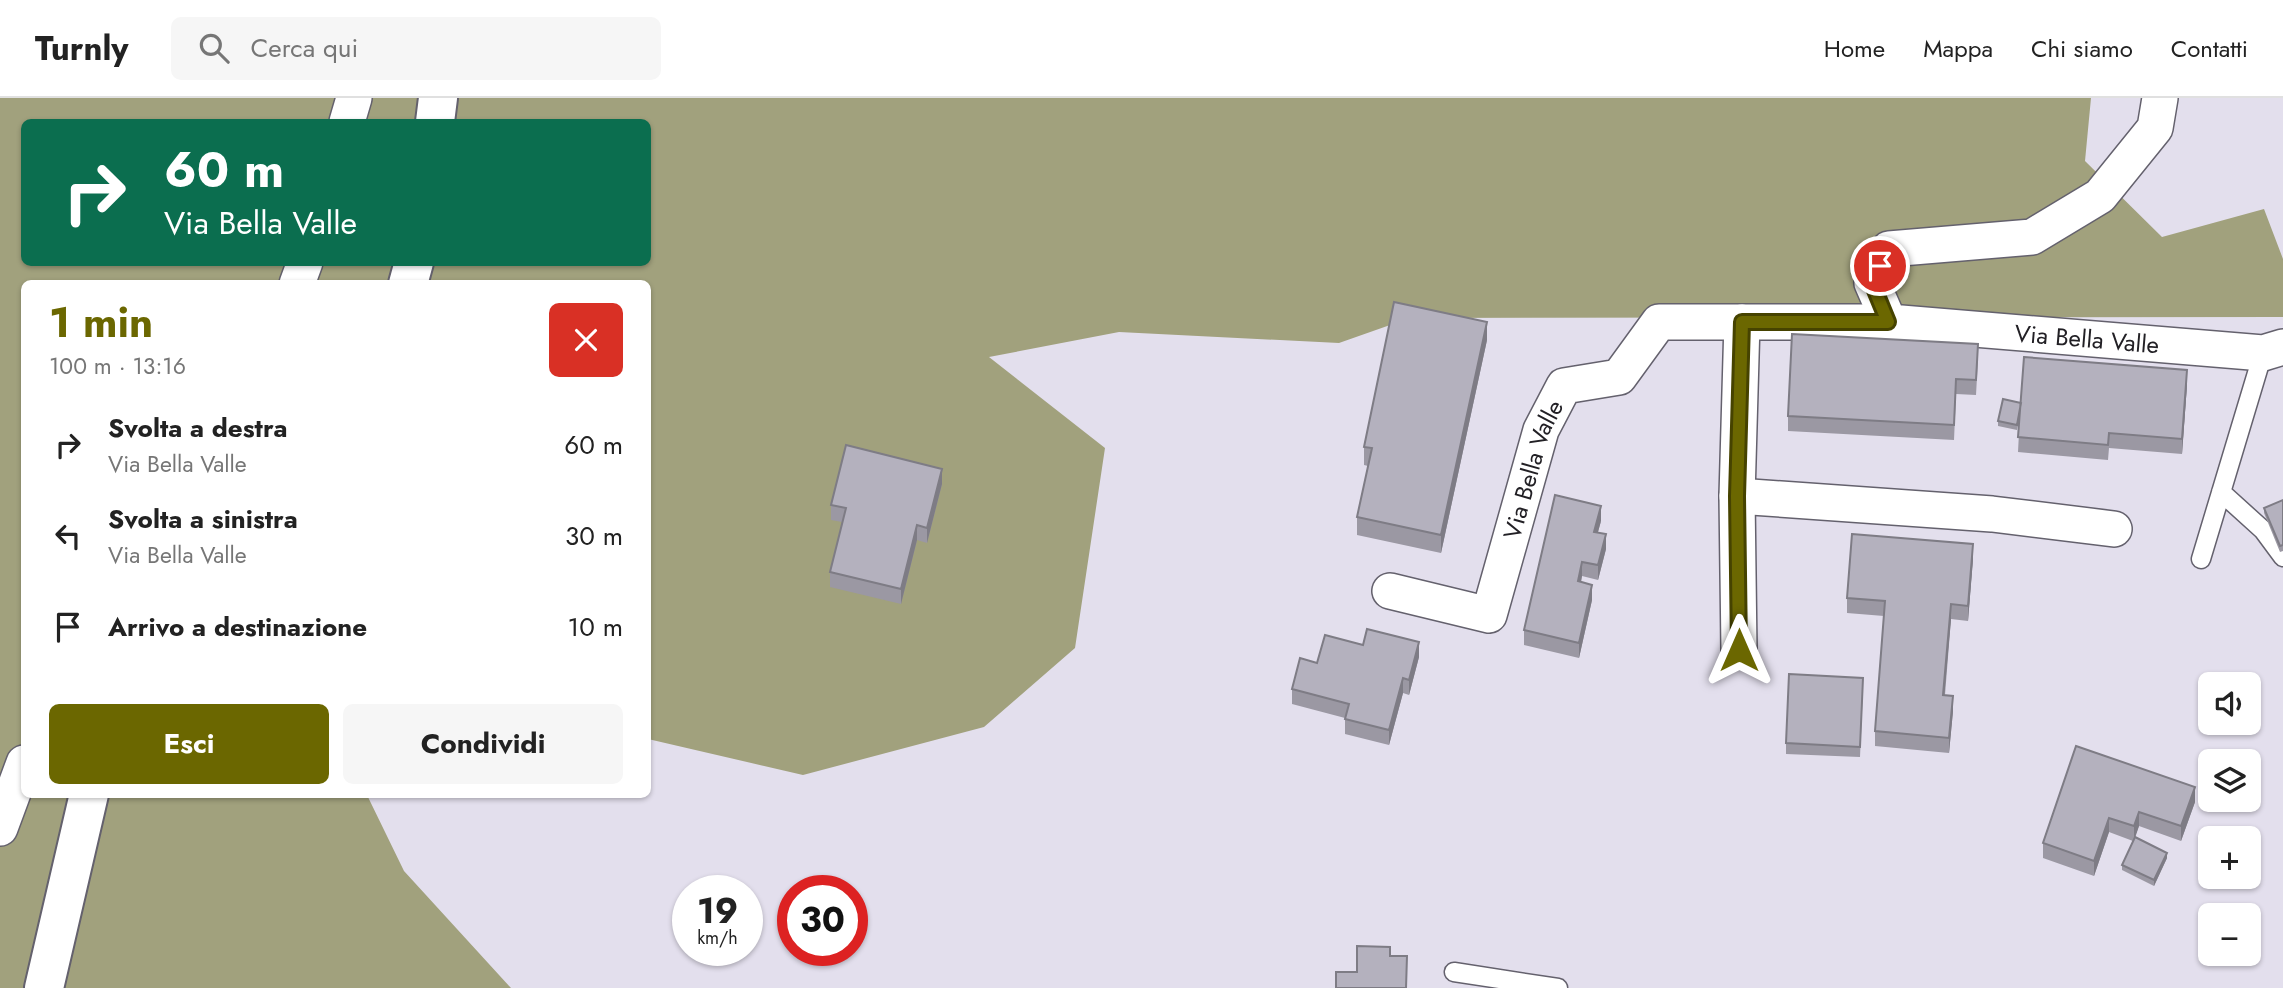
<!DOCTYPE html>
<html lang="it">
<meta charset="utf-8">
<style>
:root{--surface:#fff;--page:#f6f6f6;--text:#222;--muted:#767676;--line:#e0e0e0;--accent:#6b6700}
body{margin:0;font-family:Jost,sans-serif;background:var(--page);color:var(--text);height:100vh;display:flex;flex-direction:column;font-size:26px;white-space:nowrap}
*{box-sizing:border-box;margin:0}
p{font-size:23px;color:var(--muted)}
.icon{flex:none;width:38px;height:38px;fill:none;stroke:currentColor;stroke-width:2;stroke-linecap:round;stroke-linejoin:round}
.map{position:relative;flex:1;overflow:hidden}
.sheet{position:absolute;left:21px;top:182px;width:630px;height:518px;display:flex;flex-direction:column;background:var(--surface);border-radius:10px;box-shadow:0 2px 5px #0004}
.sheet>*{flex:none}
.hud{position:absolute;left:21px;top:21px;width:630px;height:147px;border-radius:10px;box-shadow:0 2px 5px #0004;background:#0b6e4f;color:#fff;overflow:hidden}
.controls{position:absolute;left:2198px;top:574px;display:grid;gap:14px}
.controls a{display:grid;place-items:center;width:63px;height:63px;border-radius:10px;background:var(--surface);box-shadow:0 2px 5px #0004;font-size:35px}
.speed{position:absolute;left:672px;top:777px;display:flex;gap:14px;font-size:35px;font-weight:700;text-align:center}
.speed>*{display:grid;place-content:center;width:91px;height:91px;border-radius:50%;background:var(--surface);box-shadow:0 2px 5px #0004;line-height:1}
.speed small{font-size:18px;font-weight:400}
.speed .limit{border:10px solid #d22;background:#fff;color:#111}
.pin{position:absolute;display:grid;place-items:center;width:60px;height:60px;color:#fff;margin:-30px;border:4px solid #fff;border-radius:50%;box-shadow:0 2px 7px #0007}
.me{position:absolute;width:77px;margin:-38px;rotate:0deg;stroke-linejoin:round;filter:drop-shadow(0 0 5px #0008)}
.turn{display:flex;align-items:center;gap:24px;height:147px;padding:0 28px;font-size:32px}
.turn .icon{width:91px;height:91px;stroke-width:2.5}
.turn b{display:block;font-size:49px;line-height:60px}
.round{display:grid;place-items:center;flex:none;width:74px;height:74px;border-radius:10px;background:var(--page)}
.overview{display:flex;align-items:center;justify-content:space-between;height:119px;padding:0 28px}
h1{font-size:42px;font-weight:700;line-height:52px;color:var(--accent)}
.primary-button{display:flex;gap:14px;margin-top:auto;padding:14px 28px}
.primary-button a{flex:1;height:80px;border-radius:10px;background:var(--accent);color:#fff;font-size:28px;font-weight:700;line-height:80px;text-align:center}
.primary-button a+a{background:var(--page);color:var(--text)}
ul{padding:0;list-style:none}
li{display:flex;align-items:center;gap:21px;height:91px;padding:0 28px}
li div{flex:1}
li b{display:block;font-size:26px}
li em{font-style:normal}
header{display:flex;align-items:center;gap:42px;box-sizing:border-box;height:98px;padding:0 35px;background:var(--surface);border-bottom:2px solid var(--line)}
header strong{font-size:33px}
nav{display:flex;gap:38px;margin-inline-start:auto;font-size:24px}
.search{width:490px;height:63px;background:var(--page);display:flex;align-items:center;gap:18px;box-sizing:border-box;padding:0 24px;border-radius:10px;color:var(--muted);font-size:26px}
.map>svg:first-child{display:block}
.forest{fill:#a1a17d;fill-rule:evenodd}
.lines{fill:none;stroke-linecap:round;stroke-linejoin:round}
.service-casing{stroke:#64616d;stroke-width:21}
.minor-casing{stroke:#64616d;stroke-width:38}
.tertiary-casing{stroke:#64616d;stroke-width:42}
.service{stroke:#fff;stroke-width:18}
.minor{stroke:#fff;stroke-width:35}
.tertiary{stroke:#fff;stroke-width:38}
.wall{fill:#9b98a3}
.shaded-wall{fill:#7e7c85}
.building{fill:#b4b1be;stroke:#7e7c85;stroke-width:2}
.route-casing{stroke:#464300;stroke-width:18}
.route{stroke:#6b6700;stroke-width:12}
.labels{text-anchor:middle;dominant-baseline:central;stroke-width:7;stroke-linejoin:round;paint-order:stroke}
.street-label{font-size:24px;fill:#222025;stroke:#e3dfed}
</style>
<header>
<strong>Turnly</strong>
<div class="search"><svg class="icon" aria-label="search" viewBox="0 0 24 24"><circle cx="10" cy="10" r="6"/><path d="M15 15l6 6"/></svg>Cerca qui</div>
<nav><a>Home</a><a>Mappa</a><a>Chi siamo</a><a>Contatti</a></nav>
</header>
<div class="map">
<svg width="2283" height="890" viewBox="0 0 2283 890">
<rect width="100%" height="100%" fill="#e3dfed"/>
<path class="forest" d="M 0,0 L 2091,0 L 2085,63 L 2162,139 L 2264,111 L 2283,161 L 2283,219 L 1410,220 L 1339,245 L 1119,234 L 989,259 L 1105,350 L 1075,550 L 984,629 L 803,677 L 648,641 L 648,186 L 24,186 L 24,696 L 367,697 L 404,773 L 511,890 L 0,890 ZM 24,24 L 648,24 L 648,164 L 24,164 Z"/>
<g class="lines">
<defs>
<path id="service" d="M 2221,394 L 2263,432 L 2283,459
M 2201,461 L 2263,255
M 1454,874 L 1558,890"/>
<g id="minor">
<path id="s1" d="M 2160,0 L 2155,30 L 2100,98 L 2032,139 L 1889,151 L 1872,185 L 1889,224 L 2263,255 L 2283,249"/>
<path d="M 347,24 L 354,0"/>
<path d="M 297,186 L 305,164"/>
<path d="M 1737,398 L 1992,416 L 2114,431"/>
<path id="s2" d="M 1390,493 L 1489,517 L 1541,332 L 1564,288 L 1619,279 L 1659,224 L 1889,224"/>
<path d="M 1739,552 L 1737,398 L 1742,224"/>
<path d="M 0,730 L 24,665"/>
</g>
<path id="tertiary" d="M 435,24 L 438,0
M 408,186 L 414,164
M 44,890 L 89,696"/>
</defs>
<use href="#service" class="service-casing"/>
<use href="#minor" class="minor-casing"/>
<use href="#tertiary" class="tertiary-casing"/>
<use href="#service" class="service"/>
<use href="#minor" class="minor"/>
<use href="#tertiary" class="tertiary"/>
</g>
<path class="wall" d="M 1487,242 L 1441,455 L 1357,437 L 1357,419 L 1368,368 L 1364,367 L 1364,349 Z
M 1978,261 L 1976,297 L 1956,296 L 1954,342 L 1788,333 L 1788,318 Z
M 2187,287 L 2182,356 L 2109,350 L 2108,362 L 2018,354 L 2020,315 L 2017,332 L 1998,328 L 1998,323 L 2021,305 Z
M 942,386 L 927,445 L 917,442 L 901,506 L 830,489 L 830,474 L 842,424 L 831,422 L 831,407 Z
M 2283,402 L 2283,453 L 2280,454 L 2264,415 L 2264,410 Z
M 1601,423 L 1598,434 L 1606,451 L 1598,482 L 1582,478 L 1581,484 L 1592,502 L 1579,560 L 1524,547 L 1524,532 Z
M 1973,461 L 1968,523 L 1951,521 L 1945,597 L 1953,613 L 1949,655 L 1875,648 L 1875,633 L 1884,518 L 1847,515 L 1847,500 Z
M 1363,547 L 1419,559 L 1409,597 L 1403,595 L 1389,647 L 1345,636 L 1345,620 L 1292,606 L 1292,591 L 1317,565 Z
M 1863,591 L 1860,659 L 1786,656 L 1786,645 Z
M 2076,648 L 2195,704 L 2181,743 L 2139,728 L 2134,741 L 2167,760 L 2154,788 L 2122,772 L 2122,767 L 2133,743 L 2109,734 L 2094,778 L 2043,760 L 2043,745 Z"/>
<path class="shaded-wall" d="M 1487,224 L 1487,242 L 1441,455 L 1441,437 Z
M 2187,272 L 2187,287 L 2182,356 L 2182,341 Z
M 942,371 L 942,386 L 927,445 L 927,430 Z
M 1601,408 L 1601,423 L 1594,448 L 1594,434 Z
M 917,427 L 917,442 L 901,506 L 901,491 Z
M 1606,436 L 1606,451 L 1598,482 L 1598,467 Z
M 1973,446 L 1973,461 L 1968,523 L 1968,508 Z
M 1582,464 L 1582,478 L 1578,498 L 1578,483 Z
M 1592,487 L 1592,502 L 1579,560 L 1579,545 Z
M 1951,506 L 1951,521 L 1943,612 L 1943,597 Z
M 1419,544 L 1419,559 L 1409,597 L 1409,582 Z
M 1403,580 L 1403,595 L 1389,647 L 1389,632 Z
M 1953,598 L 1953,613 L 1949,655 L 1949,640 Z
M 2195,689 L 2195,704 L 2181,743 L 2181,728 Z
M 2139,714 L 2139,728 L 2134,743 L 2134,728 Z
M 2109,720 L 2109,734 L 2094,778 L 2094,763 Z
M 2167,755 L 2167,760 L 2154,788 L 2154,782 Z"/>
<path class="building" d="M 1394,204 L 1487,224 L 1441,437 L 1357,419 L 1372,350 L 1364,349 Z
M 1792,236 L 1978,246 L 1976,282 L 1956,281 L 1954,327 L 1788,318 Z
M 2024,259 L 2187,272 L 2182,341 L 2109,335 L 2108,347 L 2018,339 Z
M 2003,301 L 2021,305 L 2017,327 L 1998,323 Z
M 846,347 L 942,371 L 927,430 L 917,427 L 901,491 L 830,474 L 846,410 L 831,407 Z
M 1555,397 L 1601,408 L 1594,434 L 1606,436 L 1598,467 L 1582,464 L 1578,483 L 1592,487 L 1579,545 L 1524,532 Z
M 2283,402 L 2283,447 L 2280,448 L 2264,410 Z
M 1852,436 L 1973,446 L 1968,508 L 1951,506 L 1943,597 L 1953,598 L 1949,640 L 1875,633 L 1885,503 L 1847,500 Z
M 1367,531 L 1419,544 L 1409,582 L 1403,580 L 1389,632 L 1345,621 L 1349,606 L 1292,591 L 1300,560 L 1317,565 L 1325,537 L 1363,547 Z
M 1789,576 L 1863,580 L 1860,649 L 1786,645 Z
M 2076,648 L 2195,689 L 2181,728 L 2139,714 L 2134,728 L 2109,720 L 2094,763 L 2043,745 Z
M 2135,739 L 2167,755 L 2154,782 L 2122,767 Z
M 1357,848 L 1390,849 L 1390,858 L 1407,858 L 1406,890 L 1336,890 L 1336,874 L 1357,874 Z"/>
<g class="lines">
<defs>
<path id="route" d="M 1739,552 L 1737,398 L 1742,224 L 1888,224 L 1872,185 L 1880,168"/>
</defs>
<use href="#route" class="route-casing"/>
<use href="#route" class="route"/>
</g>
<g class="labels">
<g class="street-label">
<text stroke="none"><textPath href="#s1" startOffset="620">Via Bella Valle</textPath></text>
<text stroke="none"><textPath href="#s2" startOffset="254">Via Bella Valle</textPath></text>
</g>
</g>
</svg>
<div class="controls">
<a><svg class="icon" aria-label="sound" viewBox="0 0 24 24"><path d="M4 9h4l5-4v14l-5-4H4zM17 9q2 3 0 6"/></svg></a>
<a><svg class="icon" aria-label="layers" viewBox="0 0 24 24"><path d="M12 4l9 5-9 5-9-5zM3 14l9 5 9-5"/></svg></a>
<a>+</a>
<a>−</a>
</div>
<div class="speed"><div>19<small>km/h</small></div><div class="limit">30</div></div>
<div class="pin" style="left:1880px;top:168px;background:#d93025"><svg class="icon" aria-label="arrive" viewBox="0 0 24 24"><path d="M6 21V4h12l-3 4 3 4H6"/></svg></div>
<svg class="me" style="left:1739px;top:552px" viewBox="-20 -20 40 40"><path d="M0-17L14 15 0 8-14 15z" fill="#6b6700" stroke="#fff" stroke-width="4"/></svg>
<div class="hud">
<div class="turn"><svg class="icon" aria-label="right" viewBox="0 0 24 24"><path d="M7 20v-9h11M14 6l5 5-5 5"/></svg><div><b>60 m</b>Via Bella Valle</div></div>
</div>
<section class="sheet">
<div class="overview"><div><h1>1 min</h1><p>100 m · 13:16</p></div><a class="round" style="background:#d93025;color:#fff"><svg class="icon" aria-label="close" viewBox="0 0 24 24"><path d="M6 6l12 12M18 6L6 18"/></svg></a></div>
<ul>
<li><svg class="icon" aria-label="right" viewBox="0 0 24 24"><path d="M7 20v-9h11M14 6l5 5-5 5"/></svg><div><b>Svolta a destra</b><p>Via Bella Valle</p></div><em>60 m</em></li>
<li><svg class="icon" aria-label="left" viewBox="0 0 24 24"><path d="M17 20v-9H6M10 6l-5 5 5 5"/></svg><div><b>Svolta a sinistra</b><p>Via Bella Valle</p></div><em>30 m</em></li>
<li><svg class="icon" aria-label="arrive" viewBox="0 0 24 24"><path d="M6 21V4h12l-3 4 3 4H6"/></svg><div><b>Arrivo a destinazione</b></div><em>10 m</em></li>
</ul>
<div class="primary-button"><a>Esci</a><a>Condividi</a></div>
</section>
</div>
